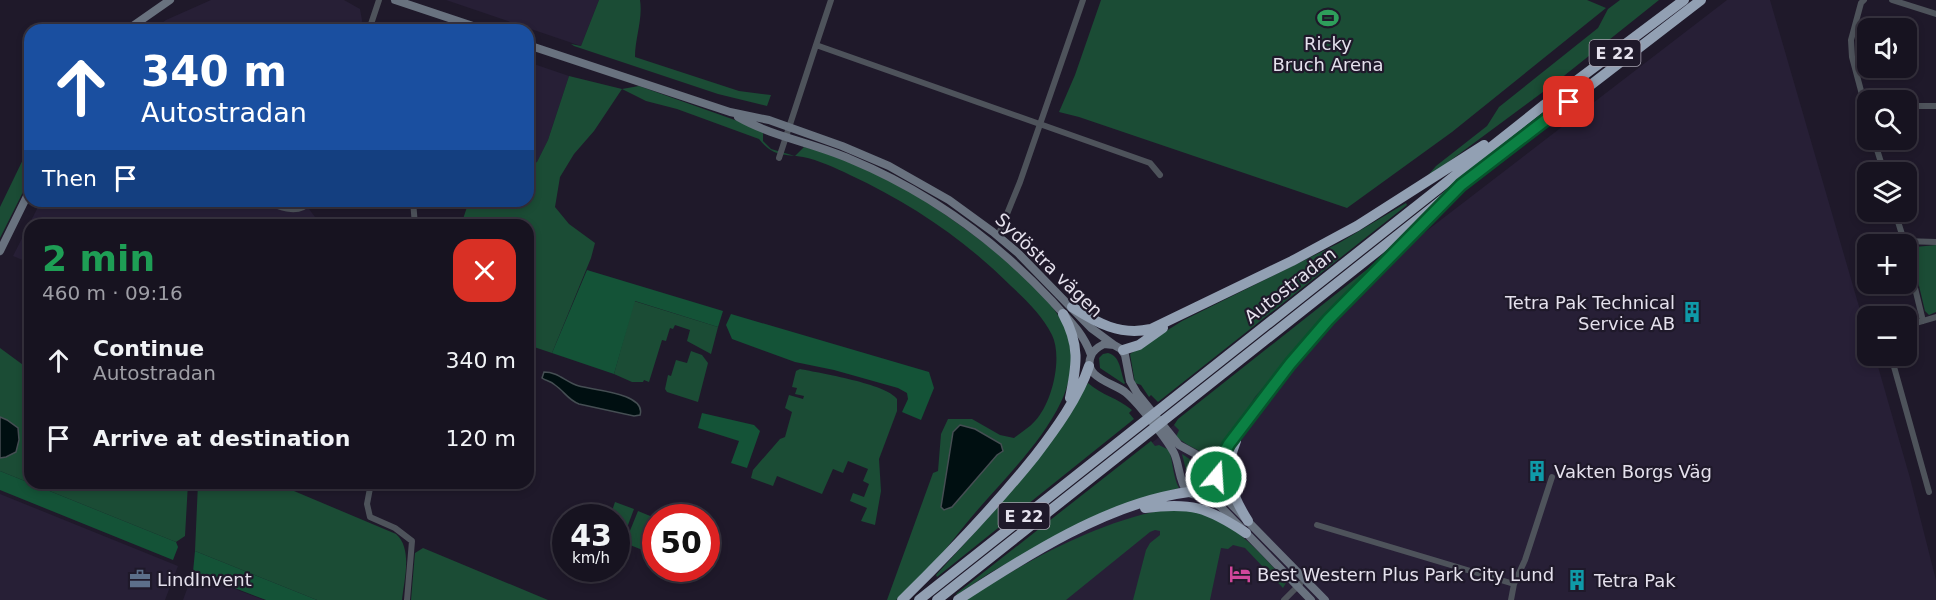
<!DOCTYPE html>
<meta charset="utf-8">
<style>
:root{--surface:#171320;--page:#24202d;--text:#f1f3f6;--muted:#9e9ea5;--line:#36323e}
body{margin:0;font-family:"DejaVu Sans",sans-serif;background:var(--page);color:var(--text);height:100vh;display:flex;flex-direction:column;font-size:22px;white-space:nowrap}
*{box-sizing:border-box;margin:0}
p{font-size:20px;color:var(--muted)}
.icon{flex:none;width:33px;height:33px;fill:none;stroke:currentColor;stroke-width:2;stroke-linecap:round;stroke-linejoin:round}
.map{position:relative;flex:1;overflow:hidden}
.side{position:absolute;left:24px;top:219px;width:510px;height:270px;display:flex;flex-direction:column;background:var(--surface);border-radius:18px;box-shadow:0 3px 9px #0003,0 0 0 2px var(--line)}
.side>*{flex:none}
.top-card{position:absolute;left:24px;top:24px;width:510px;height:183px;border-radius:18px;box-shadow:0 3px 9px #0003,0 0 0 2px var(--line);background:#1a4fa0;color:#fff;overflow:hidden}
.controls{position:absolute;left:1857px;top:18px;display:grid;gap:12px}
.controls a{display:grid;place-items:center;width:60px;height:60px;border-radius:12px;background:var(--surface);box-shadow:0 3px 9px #0003,0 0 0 2px var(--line);font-size:30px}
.speed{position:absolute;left:552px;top:504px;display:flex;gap:12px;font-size:30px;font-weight:700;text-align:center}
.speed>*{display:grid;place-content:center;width:78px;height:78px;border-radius:50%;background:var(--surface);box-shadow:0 3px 9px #0003,0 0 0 2px var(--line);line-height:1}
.speed small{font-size:15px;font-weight:400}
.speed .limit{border:9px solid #d22;background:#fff;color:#111}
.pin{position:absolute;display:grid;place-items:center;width:51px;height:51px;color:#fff;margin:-26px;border-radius:12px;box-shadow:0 3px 9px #0006}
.me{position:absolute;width:66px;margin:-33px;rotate:18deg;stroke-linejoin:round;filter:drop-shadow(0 0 4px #0008)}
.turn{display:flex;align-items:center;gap:21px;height:126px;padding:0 18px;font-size:27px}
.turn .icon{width:78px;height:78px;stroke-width:2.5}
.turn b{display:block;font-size:42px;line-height:51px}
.then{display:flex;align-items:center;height:57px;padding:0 18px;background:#0003;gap:12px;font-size:22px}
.round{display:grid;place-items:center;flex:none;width:63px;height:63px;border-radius:18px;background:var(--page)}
.summary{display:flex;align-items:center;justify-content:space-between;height:102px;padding:0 18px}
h1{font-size:36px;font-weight:700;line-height:45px;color:#1e9e55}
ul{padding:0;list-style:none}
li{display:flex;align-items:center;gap:18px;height:78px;padding:0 18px}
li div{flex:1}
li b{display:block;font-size:22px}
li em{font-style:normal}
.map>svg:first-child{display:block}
.built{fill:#271f36}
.green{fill:#1b4c35}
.forest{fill:#145337}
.water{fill:#000f11;stroke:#454e53;stroke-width:1.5}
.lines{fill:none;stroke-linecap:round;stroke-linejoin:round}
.street{stroke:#4e535b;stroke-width:6}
.secondary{stroke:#69727f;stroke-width:8}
.highway{stroke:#92a0b3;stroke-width:10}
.route-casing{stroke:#07532c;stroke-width:15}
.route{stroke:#0b8043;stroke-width:10}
.labels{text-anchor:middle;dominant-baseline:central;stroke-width:4.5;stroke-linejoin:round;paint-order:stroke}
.shield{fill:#1f192a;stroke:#aaa5b2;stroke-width:1.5}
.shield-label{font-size:16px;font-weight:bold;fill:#e5e1ed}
.poi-label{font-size:18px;fill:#e5e1ed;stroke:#1f192a;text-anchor:start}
.street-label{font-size:18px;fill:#e5e1ed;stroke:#1f192a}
</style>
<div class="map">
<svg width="1936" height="600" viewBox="0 0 1936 600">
<rect width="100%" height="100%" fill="#1f192a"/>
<path class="built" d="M 211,0 L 344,0 L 360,9 L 362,20 L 361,30 L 152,30 L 166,20 Z
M 446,0 L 599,0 L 581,46 Z
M 1727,0 L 1770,0 L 1867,334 L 1868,356 L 1875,356 L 1910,478 L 1936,580 L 1936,600 L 960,600 L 1165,432 Z
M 387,23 L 406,23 L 429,30 L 377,30 Z
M 528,62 L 569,76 L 548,140 L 537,162 L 530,167 L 528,166 Z
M 41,201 L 303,201 L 321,225 L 30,225 L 30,263 L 13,256 Z
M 0,494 L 178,566 L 165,600 L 0,600 Z
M 193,573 L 264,600 L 183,600 Z"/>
<path class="green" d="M 599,0 L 640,0 C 643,19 635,38 635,57 L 739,91 L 771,95 L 767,106 L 718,94 L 574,46 L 571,44 L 581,46 Z
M 1101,0 L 1587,0 L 1606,8 L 1452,132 L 1347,208 L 1079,117 L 1059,112 L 1075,75 Z
M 1620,0 L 1659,0 L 1555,83 L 1424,180 L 1436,166 L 1487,126 L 1499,107 L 1598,28 L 1608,9 Z
M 569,76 L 622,89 L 639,86 L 763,130 L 763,141 L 771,149 L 795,156 L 804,147 C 865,160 931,202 980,240 C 1011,263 1062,304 1071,344 C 1074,361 1069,386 1061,402 C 1043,440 1009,474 981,506 C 963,526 947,549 929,569 C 918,579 907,590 896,600 L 887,600 L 933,473 L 938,471 L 941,434 L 948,419 L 972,419 L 1000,435 L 1014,438 C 1020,433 1029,428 1035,421 C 1052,403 1063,358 1052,335 C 1042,315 1027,301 1011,286 C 964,239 910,203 850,175 C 836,168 818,160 803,157 C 783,154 773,157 759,139 L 677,109 L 646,101 L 622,89 L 594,131 L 574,154 L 560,177 L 555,207 L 569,224 L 595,243 L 591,258 L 552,353 L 528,345 L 528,225 L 461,225 L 469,201 L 528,201 L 528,166 L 537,162 L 548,140 Z
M 30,145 L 30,178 L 0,238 L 0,207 Z
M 1406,203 L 1407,205 L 1158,402 L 1151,395 L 1149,397 L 1141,385 L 1135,383 L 1130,354 L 1182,321 L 1339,243 Z
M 1936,245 L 1936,312 L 1929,315 L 1925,311 L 1911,252 L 1915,247 Z
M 1384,256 L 1319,322 L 1255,397 L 1215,459 L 1188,445 L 1176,437 L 1179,430 L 1174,425 L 1178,419 Z
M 634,301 L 718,327 L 711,354 L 687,341 L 690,330 L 675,325 L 673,329 L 670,328 L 666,341 L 662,340 L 649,382 L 644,380 L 643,382 L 632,382 L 614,374 Z
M 0,348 L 30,370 L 30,483 L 188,483 L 185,536 L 176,542 L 0,471 Z
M 691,351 L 702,355 L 708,363 L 698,402 L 667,392 L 665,389 L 668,375 L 671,376 L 676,360 L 687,363 Z
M 1108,353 C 1121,356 1120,372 1125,383 L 1124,384 L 1100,368 L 1099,358 L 1103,354 Z
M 800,369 C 820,373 887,384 897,399 L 897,411 L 879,459 L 881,491 L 875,525 L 861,521 L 867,508 L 850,501 L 853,493 L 864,497 L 869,484 L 863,481 L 868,469 L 848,461 L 843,473 L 833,469 L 822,494 L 777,476 L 773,486 L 751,478 L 753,470 L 780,439 L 785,437 L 792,412 L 785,408 L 789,395 L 803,399 L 804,396 L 795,394 L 797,388 L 792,387 L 796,371 Z
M 1088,383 C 1101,395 1118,398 1132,410 L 1129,413 L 1134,419 L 937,577 L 936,575 L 998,507 Z
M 1151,441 L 1155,446 L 1159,445 L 1169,450 C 1173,462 1173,477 1179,488 L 1147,498 L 1041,544 L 988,574 L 957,595 L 956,594 Z
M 1182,454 L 1206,470 L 1206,480 L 1202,484 L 1191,483 L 1188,478 Z
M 198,483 L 275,483 L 396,534 C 413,549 404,580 402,600 L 317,600 L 195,551 Z
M 615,502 L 634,509 L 622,541 L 617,539 L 616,518 L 610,517 Z
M 1162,510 C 1173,511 1189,509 1200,512 C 1234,522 1262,555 1285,580 L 1286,583 L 1283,588 L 1245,548 L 1233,545 L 1228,549 L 1221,548 L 1210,600 L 1133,600 L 1146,550 L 1150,543 L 1160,535 L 1160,531 L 1155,530 L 1150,532 L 1066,600 L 964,600 C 1027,562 1089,525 1162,510 Z
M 638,511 L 655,518 L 655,555 L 625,543 Z
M 423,548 L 548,600 L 411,600 L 415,553 Z"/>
<path class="forest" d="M 587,270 L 723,311 L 718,327 L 635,301 L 614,374 L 552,353 Z
M 731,314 L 929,372 L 934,388 L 921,420 L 902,412 L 908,399 L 907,393 L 898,388 L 834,370 L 795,362 L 732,339 L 726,325 Z
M 702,413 L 754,425 L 760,431 L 747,468 L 731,463 L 739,441 L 698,428 Z
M 0,471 L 176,542 L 178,547 L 173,560 L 0,490 Z
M 195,551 L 317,600 L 266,600 L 193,572 Z"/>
<path class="water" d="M 544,372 C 559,372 565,382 579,386 C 592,390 647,393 640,415 L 634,416 L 579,404 C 568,400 564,391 555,385 C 551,381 546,381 542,378 Z
M 0,417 L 7,420 L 18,428 L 19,440 L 16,452 L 6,457 L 0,458 Z
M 960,425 L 975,429 L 1001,444 L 1003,451 L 997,455 L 952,507 L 944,510 L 941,507 L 953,432 Z"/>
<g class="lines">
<path class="street" d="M 831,0 L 816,45 L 1150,163 L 1160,175
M 1864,0 L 1861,3 L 1851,40 L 1852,57 L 1868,117
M 1892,0 L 1936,14
M 369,30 L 379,0
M 1906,108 L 1913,106 L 1936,106
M 1874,140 L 1884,172
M 779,158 L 816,45
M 264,201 C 280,207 298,216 311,201
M 413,201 L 415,225
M 1895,212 L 1905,244
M 998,236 L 1020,182 L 1083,0
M 1904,241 L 1936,242
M 1906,251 L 1923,321
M 1906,326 L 1936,317
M 1891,356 L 1929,492
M 371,483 L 367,504 L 370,517 L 395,528 L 412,541 L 407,600
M 1317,525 L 1514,584
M 1284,600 L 1300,584
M 1511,600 L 1514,584 L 1525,560 L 1552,477"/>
<path class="secondary" d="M 395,0 L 485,30
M 127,30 L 170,0
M 528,45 L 730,112 L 769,120 L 842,146 L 889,166 L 949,200 L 993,232 L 1018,253 L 1091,328 L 1114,345
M 738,117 C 773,137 814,143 850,159 C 927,191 994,239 1051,300 C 1067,318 1083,332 1091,355
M 0,251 L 30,190
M 1104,344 L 1114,345 L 1121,349 L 1125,355 L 1130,381 L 1137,393 L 1179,445 L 1212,463 L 1216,468 L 1216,477 L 1210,489 C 1178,509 1182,469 1174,453 C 1168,441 1158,430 1150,419 C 1142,410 1135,400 1125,392 C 1113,383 1082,377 1091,356 C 1093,350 1098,347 1104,344 Z
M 1216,480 L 1226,499 L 1325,600
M 1200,494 L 1220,506 L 1311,600"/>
<path class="highway" d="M 1072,307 C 1097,323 1120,336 1151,329 L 1292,261 L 1357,226 L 1484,145
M 1063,314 C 1080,345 1077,364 1070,398
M 1123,350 L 1139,345 L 1163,328
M 1236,441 C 1223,474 1230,492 1248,521
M 1216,468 L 1229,444 L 1290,364 L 1370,276 L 1431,216
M 1145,508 C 1191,502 1207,507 1246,533
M 902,600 C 949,554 994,507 1035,456 C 1055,430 1079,397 1089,366
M 919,600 L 1544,105 L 1684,0
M 937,600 L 1461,185 L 1701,0
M 958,600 C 1024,557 1109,502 1189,492"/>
</g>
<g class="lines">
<defs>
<path id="route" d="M 1216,477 L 1216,468 L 1229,444 L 1290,364 L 1328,320 L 1461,185 L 1569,102"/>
</defs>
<use href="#route" class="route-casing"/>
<use href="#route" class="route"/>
</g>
<defs>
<symbol id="stadium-bare" viewBox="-9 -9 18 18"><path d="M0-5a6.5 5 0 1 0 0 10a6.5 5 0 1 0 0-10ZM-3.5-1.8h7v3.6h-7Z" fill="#2e9e5b" stroke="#1f192a" stroke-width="2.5" paint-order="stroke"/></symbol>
<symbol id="building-bare" viewBox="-9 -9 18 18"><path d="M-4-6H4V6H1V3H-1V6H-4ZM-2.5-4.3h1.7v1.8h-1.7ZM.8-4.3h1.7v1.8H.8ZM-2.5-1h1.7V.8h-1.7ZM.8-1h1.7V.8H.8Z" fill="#0f9aa8" stroke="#1f192a" stroke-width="2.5" paint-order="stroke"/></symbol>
<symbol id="hotel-bare" viewBox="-9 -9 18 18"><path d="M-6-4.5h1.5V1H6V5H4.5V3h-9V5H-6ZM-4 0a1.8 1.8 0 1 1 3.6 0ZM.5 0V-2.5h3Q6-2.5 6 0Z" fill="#d1479c" stroke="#1f192a" stroke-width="2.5" paint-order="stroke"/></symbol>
<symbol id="office-bare" viewBox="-9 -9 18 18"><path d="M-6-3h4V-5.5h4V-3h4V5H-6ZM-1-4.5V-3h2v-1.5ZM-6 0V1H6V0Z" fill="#5c6f8a" stroke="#1f192a" stroke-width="2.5" paint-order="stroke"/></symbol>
</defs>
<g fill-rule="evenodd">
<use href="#stadium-bare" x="1313" y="3" width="30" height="30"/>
<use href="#building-bare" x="1677" y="297" width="30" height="30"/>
<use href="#building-bare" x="1522" y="456" width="30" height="30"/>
<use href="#hotel-bare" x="1225" y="559" width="30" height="30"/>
<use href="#office-bare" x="125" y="564" width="30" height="30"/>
<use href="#building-bare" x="1562" y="565" width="30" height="30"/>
</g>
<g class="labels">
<g class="shield">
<rect x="1589.5" y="40" width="51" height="26" rx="4.5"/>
<rect x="998.5" y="503" width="51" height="26" rx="4.5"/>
</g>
<g class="shield-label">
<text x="1615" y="53">E 22</text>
<text x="1024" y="516">E 22</text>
</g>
<g class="poi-label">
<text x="1328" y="43" text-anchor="middle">Ricky<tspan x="1328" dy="21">Bruch Arena</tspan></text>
<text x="1675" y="302" text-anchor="end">Tetra Pak Technical<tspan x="1675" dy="21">Service AB</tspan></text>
<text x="1554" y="471">Vakten Borgs Väg</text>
<text x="1257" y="574">Best Western Plus Park City Lund</text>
<text x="157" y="579">LindInvent</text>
<text x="1594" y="580">Tetra Pak</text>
</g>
<g class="street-label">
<text transform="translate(1049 265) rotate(44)">Sydöstra vägen</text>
<text transform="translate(1290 285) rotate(-38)">Autostradan</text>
</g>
</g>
</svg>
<div class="controls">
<a><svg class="icon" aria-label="sound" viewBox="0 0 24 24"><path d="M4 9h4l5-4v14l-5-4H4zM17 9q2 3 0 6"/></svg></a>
<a><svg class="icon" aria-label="search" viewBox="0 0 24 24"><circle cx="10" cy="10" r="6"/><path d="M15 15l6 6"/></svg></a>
<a><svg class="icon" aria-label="layers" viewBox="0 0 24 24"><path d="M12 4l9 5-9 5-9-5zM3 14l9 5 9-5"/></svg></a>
<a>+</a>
<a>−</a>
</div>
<div class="speed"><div>43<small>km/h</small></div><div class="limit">50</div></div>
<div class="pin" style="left:1569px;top:102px;background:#d93025"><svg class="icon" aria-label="arrive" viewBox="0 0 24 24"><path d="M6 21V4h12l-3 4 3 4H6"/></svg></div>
<svg class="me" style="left:1216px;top:477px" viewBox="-20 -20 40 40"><circle r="17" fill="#0b8043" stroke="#fff" stroke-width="3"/><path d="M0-11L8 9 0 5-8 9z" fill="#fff"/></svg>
<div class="top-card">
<div class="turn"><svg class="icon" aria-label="ahead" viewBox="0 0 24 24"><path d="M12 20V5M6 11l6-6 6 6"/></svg><div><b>340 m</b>Autostradan</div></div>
<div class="then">Then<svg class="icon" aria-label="arrive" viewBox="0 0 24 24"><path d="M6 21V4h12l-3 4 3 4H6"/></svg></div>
</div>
<section class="side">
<div class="summary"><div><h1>2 min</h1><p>460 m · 09:16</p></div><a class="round" style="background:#d93025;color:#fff"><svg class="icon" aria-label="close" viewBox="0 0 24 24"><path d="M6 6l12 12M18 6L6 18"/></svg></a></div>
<ul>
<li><svg class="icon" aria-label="ahead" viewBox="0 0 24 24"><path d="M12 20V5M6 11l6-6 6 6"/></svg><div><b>Continue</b><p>Autostradan</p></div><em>340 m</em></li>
<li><svg class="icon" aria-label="arrive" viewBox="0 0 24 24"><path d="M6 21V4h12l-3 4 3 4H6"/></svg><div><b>Arrive at destination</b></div><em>120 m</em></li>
</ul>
</section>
</div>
